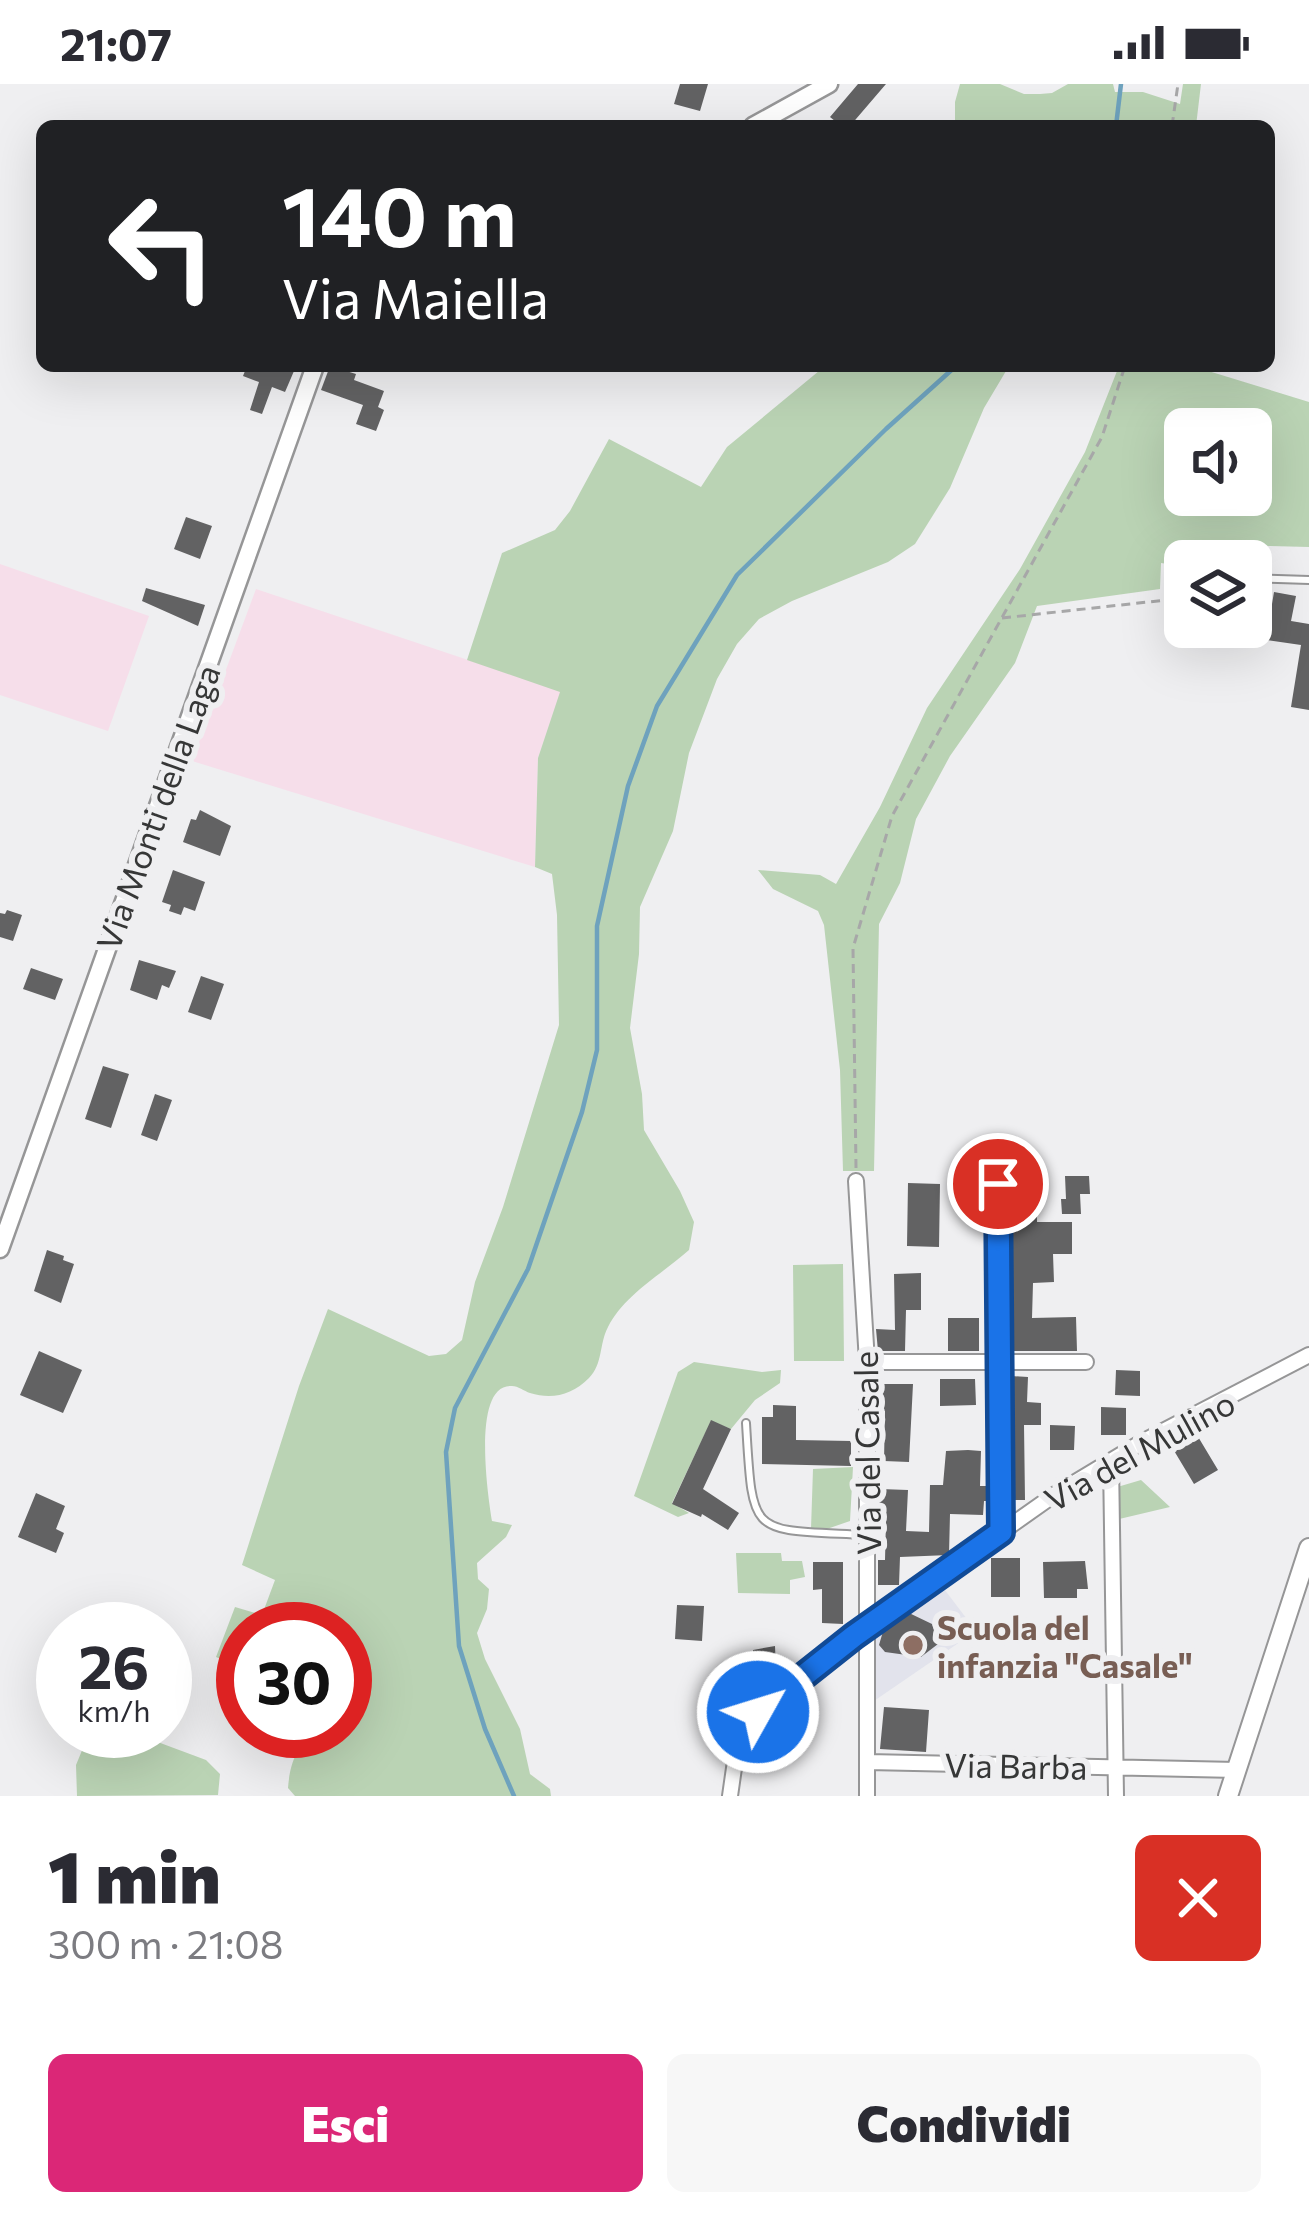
<!DOCTYPE html>
<html lang="it">
<meta charset="utf-8">
<style>
:root{--surface:#fff;--page:#f7f7f7;--text:#2b2b33;--muted:#7c7c81;--accent:#db2777}
body{margin:0;font-family:Commissioner,sans-serif;background:var(--page);color:var(--text);height:100vh;display:flex;flex-direction:column;font-size:45px;white-space:nowrap}
*{box-sizing:border-box;margin:0}
p{font-size:39px;color:var(--muted)}
.icon{flex:none;width:66px;height:66px;fill:none;stroke:currentColor;stroke-width:2;stroke-linecap:round;stroke-linejoin:round}
.map{position:relative;height:1712px;overflow:hidden}
.side{display:flex;flex-direction:column;background:var(--surface);flex:1}
.side>*{flex:none}
.hud{position:absolute;left:36px;top:36px;width:1239px;height:252px;border-radius:18px;box-shadow:0 12px 48px #0002;background:#202124;color:#fff;overflow:hidden}
.tools{position:absolute;left:1164px;top:324px;display:grid;gap:24px}
.tools a{display:grid;place-items:center;width:108px;height:108px;border-radius:18px;background:var(--surface);box-shadow:0 12px 48px #0002;font-size:60px}
.speed{position:absolute;left:36px;top:1518px;display:flex;gap:24px;font-size:60px;font-weight:700;text-align:center}
.speed>*{display:grid;place-content:center;width:156px;height:156px;border-radius:50%;background:var(--surface);box-shadow:0 12px 48px #0002;line-height:1}
.speed small{font-size:30px;font-weight:400}
.speed .limit{border:18px solid #d22;background:#fff;color:#111}
.pin{position:absolute;display:grid;place-items:center;width:102px;height:102px;color:#fff;margin:-51px;border:6px solid #fff;border-radius:50%;box-shadow:0 3px 12px #0007}
.me{position:absolute;width:132px;margin:-66px;rotate:51deg;stroke-linejoin:round;filter:drop-shadow(0 0 9px #0008)}
.turn{display:flex;align-items:center;gap:42px;height:252px;padding:0 48px;font-size:54px}
.turn .icon{width:156px;height:156px;stroke-width:2.5}
.turn b{display:block;font-size:84px;line-height:102px}
.round{display:grid;place-items:center;flex:none;width:126px;height:126px;border-radius:18px;background:var(--page)}
.head{display:flex;align-items:center;justify-content:space-between;height:204px;padding:0 48px}
h1{font-size:72px;font-weight:800;line-height:90px}
.action{display:flex;gap:24px;margin-top:auto;padding:24px 48px}
.action a{flex:1;height:138px;border-radius:18px;background:var(--accent);color:#fff;font-size:48px;font-weight:800;line-height:138px;text-align:center}
.action a+a{background:var(--page);color:var(--text)}
.status{display:flex;justify-content:space-between;align-items:center;height:84px;padding:0 60px;background:var(--surface);direction:ltr}
.status svg{height:33px;fill:currentColor}
.map>svg:first-child{display:block}
.built{fill:#e2e3ec}
.industrial{fill:#f6deea}
.green{fill:#bad3b4;fill-rule:evenodd}
.lines{fill:none;stroke-linecap:round;stroke-linejoin:round}
.stream{stroke:#6ea2bd;stroke-width:4.5}
.building{fill:#626263}
.service-casing{stroke:#969697;stroke-width:10}
.minor-casing{stroke:#969697;stroke-width:18}
.tertiary-casing{stroke:#969697;stroke-width:21}
.secondary-casing{stroke:#969697;stroke-width:22}
.path{stroke:#a7a7a8;stroke-width:3;stroke-dasharray:9 6;stroke-linecap:butt}
.service{stroke:#fff;stroke-width:6}
.minor{stroke:#fff;stroke-width:14}
.tertiary{stroke:#fff;stroke-width:16}
.secondary{stroke:#fff;stroke-width:18}
.route-casing{stroke:#114b97;stroke-width:30}
.route{stroke:#1a73e8;stroke-width:21}
.education-dot{fill:#8d6e63;stroke:#efeff1;stroke-width:4.5}
.labels{text-anchor:middle;dominant-baseline:central;stroke-width:12;stroke-linejoin:round;paint-order:stroke}
.street-label{font-size:33px;fill:#363737;stroke:#efeff1}
.education-label{font-size:33px;font-weight:bold;fill:#785e54;stroke:#efeff1;text-anchor:start}
</style>
<div class="status"><b>21:07</b><svg viewBox="0 0 49 12"><path d="M0 12V9h3v3zM5 12V6h3v6zM10 12V3h3v9zM15 12V0h3v12zM26 1h20v11H26zM47 4h2v5h-2z"/></svg></div>
<div class="map">
<svg width="1309" height="1712" viewBox="0 0 1309 1712">
<rect width="100%" height="100%" fill="#efeff1"/>
<path class="built" d="M 938,1497 L 976,1547 L 871,1619 L 871,1542 Z"/>
<path class="industrial" d="M 0,480 L 149,532 L 108,647 L 0,611 Z
M 256,505 L 561,607 L 538,674 L 535,783 L 192,677 Z"/>
<path class="green" d="M 960,0 L 1000,0 L 1024,10 L 1040,10 L 1052,9 L 1068,0 L 1113,0 L 1115,8 L 1143,8 L 1180,20 L 1183,0 L 1201,0 L 1196,42 L 955,42 L 955,18 Z
M 825,282 L 1009,282 L 984,324 L 950,404 L 915,460 L 888,478 L 792,517 L 759,535 L 737,560 L 717,595 L 689,669 L 673,747 L 640,823 L 639,870 L 630,944 L 642,1010 L 644,1046 L 680,1107 L 694,1138 L 689,1166 C 662,1190 624,1211 608,1243 C 599,1260 603,1280 589,1294 C 572,1311 552,1316 530,1309 C 524,1307 518,1302 512,1302 C 471,1299 488,1413 492,1437 L 512,1441 L 506,1453 L 477,1479 L 478,1495 L 489,1505 L 487,1525 L 477,1549 L 485,1575 L 520,1645 L 530,1690 L 550,1705 L 551,1712 L 295,1712 L 288,1704 C 290,1679 296,1664 315,1647 L 345,1647 L 345,1545 L 243,1545 L 243,1585 L 216,1573 L 235,1523 L 262,1531 L 275,1496 L 242,1481 L 299,1302 L 328,1225 L 429,1272 L 446,1270 L 462,1256 L 475,1198 L 503,1123 L 559,941 L 557,831 L 552,790 L 535,783 L 538,674 L 560,608 L 467,576 L 502,469 L 555,446 L 570,427 L 609,355 L 701,403 L 727,363 Z
M 1119,282 L 1192,282 L 1309,318 L 1309,463 L 1267,462 L 1234,477 L 1185,477 L 1185,483 L 1161,479 L 1160,505 L 1037,522 L 1015,579 L 950,672 L 916,735 L 900,799 L 879,840 L 874,1087 L 843,1087 L 840,986 L 824,841 L 818,827 L 773,805 L 758,786 L 820,791 L 836,800 L 880,723 L 927,624 L 1020,485 L 1085,368 ZM 1185,345 L 1251,345 L 1251,411 L 1185,411 Z
M 843,1180 L 844,1277 L 794,1277 L 793,1181 Z
M 694,1278 L 762,1288 L 781,1286 L 780,1299 L 755,1316 L 731,1345 L 711,1337 L 672,1419 L 689,1429 L 678,1433 L 634,1412 L 678,1288 Z
M 853,1383 L 850,1437 L 824,1446 L 811,1445 L 813,1385 Z
M 1141,1396 L 1170,1423 L 1115,1436 L 1114,1404 Z
M 736,1469 L 781,1469 L 782,1477 L 802,1477 L 805,1493 L 790,1496 L 790,1510 L 738,1509 Z
M 90,1647 L 141,1647 L 155,1657 L 206,1676 L 220,1690 L 218,1711 L 77,1712 L 76,1681 Z"/>
<g class="lines">
<path class="stream" d="M 1116,42 L 1121,0
M 514,1712 L 485,1645 L 459,1562 L 446,1368 L 455,1324 L 528,1185 L 582,1028 L 597,966 L 597,842 L 628,702 L 657,622 L 737,491 L 886,345 L 956,282"/>
</g>
<path class="building" d="M 680,0 L 708,0 L 700,27 L 674,20 Z
M 858,0 L 886,0 L 850,42 L 841,42 L 830,33 Z
M 247,282 L 291,282 L 294,287 L 285,308 L 272,303 L 262,330 L 250,326 L 259,298 L 243,292 Z
M 330,282 L 356,290 L 354,296 L 384,307 L 378,323 L 384,326 L 376,347 L 356,340 L 363,321 L 321,306 Z
M 186,433 L 212,442 L 200,475 L 174,465 Z
M 146,504 L 205,521 L 198,542 L 142,517 Z
M 1274,508 L 1296,512 L 1291,537 L 1309,540 L 1309,626 L 1291,623 L 1301,561 L 1266,556 Z
M 200,726 L 231,742 L 220,772 L 183,758 L 191,735 L 196,736 Z
M 173,786 L 205,798 L 195,827 L 184,823 L 181,831 L 169,827 L 171,821 L 162,818 Z
M 7,826 L 22,831 L 13,857 L 0,853 L 0,829 L 5,830 Z
M 139,876 L 176,887 L 169,904 L 162,901 L 157,916 L 130,906 Z
M 31,884 L 63,895 L 55,916 L 23,905 Z
M 201,892 L 224,900 L 211,936 L 188,928 Z
M 103,982 L 129,990 L 111,1044 L 85,1035 Z
M 155,1010 L 172,1016 L 157,1057 L 141,1051 Z
M 1065,1092 L 1089,1092 L 1090,1110 L 1080,1110 L 1081,1130 L 1062,1130 L 1061,1115 L 1066,1115 Z
M 1009,1097 L 1036,1097 L 1037,1138 L 1072,1138 L 1072,1170 L 1053,1170 L 1054,1198 L 1033,1199 L 1032,1234 L 1076,1233 L 1077,1267 L 1011,1267 Z
M 908,1099 L 940,1100 L 939,1163 L 907,1162 Z
M 47,1166 L 64,1172 L 63,1176 L 74,1180 L 61,1219 L 34,1207 Z
M 921,1189 L 921,1226 L 906,1226 L 905,1267 L 878,1267 L 876,1245 L 895,1246 L 894,1190 Z
M 948,1234 L 979,1234 L 979,1267 L 948,1267 Z
M 39,1267 L 82,1286 L 63,1329 L 20,1311 Z
M 1116,1286 L 1140,1287 L 1140,1312 L 1115,1311 Z
M 1011,1292 L 1028,1293 L 1027,1318 L 1041,1319 L 1041,1341 L 1024,1341 L 1025,1416 L 1012,1416 Z
M 940,1295 L 975,1295 L 976,1321 L 940,1322 Z
M 880,1300 L 913,1300 L 909,1378 L 884,1377 L 885,1327 L 880,1327 Z
M 773,1321 L 796,1322 L 796,1356 L 851,1357 L 851,1382 L 762,1380 L 762,1333 L 773,1333 Z
M 1101,1323 L 1126,1324 L 1126,1351 L 1101,1351 Z
M 711,1336 L 731,1345 L 703,1405 L 739,1429 L 728,1446 L 702,1430 L 701,1433 L 672,1420 Z
M 1050,1341 L 1075,1342 L 1074,1366 L 1050,1366 Z
M 1197,1351 L 1218,1386 L 1194,1400 L 1173,1365 Z
M 968,1366 L 981,1367 L 980,1402 L 989,1402 L 989,1417 L 984,1417 L 983,1431 L 950,1430 L 949,1471 L 900,1473 L 899,1501 L 878,1501 L 878,1476 L 885,1476 L 886,1436 L 878,1436 L 880,1405 L 908,1406 L 906,1447 L 929,1448 L 930,1401 L 943,1401 L 946,1367 Z
M 36,1409 L 65,1422 L 56,1445 L 64,1449 L 56,1469 L 18,1453 Z
M 991,1474 L 1020,1474 L 1020,1513 L 991,1513 Z
M 1085,1477 L 1088,1505 L 1077,1505 L 1077,1514 L 1044,1514 L 1043,1478 Z
M 813,1478 L 843,1478 L 843,1540 L 822,1539 L 822,1505 L 813,1506 Z
M 677,1521 L 704,1522 L 702,1557 L 675,1555 Z
M 907,1528 L 932,1540 L 938,1560 L 921,1573 L 885,1568 L 879,1561 L 884,1544 Z
M 775,1562 L 776,1587 L 752,1591 L 753,1566 Z
M 884,1623 L 929,1626 L 926,1668 L 880,1665 Z
M 793,1635 L 804,1668 L 774,1678 L 763,1645 Z"/>
<g class="lines">
<defs>
<path id="service" d="M 1251,494 L 1309,496
M 746,1339 C 753,1455 749,1445 864,1451"/>
<path id="minor" d="M 856,1097 L 867,1278 L 867,1712
M 998,1100 L 1001,1448
M 867,1278 L 1086,1278
M 1111,1377 L 1116,1712
M 868,1678 L 1237,1686
M 730,1712 L 737,1663 L 747,1639 L 840,1562 L 1054,1411 L 1142,1358 L 1309,1271"/>
<path id="tertiary" d="M 753,42 L 829,0
M 0,1165 L 315,282"/>
<path id="secondary" d="M 1228,1712 L 1309,1464"/>
</defs>
<use href="#service" class="service-casing"/>
<use href="#minor" class="minor-casing"/>
<use href="#tertiary" class="tertiary-casing"/>
<use href="#secondary" class="secondary-casing"/>
<path class="path" d="M 1172,42 L 1178,0
M 1002,534 L 1185,514
M 856,1084 L 853,864 L 892,732 L 1102,353 L 1125,282"/>
<use href="#service" class="service"/>
<use href="#minor" class="minor"/>
<use href="#tertiary" class="tertiary"/>
<use href="#secondary" class="secondary"/>
</g>
<g class="lines">
<defs>
<path id="route" d="M 758,1628 L 854,1552 L 1001,1448 L 998,1100"/>
</defs>
<use href="#route" class="route-casing"/>
<use href="#route" class="route"/>
</g>
<circle class="education-dot" cx="913" cy="1561" r="12"/>
<g class="labels">
<g class="street-label">
<text transform="translate(157 723) rotate(-70)">Via Monti della Laga</text>
<text transform="translate(1139 1366) rotate(-29)">Via del Mulino</text>
<text transform="translate(866 1369) rotate(-91)">Via del Casale</text>
<text transform="translate(1016 1681) rotate(1)">Via Barba</text>
</g>
<g class="education-label">
<text x="937" y="1542">Scuola del<tspan x="937" dy="38">infanzia "Casale"</tspan></text>
</g>
</g>
</svg>
<div class="tools">
<a><svg class="icon" aria-label="sound" viewBox="0 0 24 24"><path d="M4 9h4l5-4v14l-5-4H4zM17 9q2 3 0 6"/></svg></a>
<a><svg class="icon" aria-label="layers" viewBox="0 0 24 24"><path d="M12 4l9 5-9 5-9-5zM3 14l9 5 9-5"/></svg></a>
</div>
<div class="speed"><div>26<small>km/h</small></div><div class="limit">30</div></div>
<div class="pin" style="left:998px;top:1100px;background:#d93025"><svg class="icon" aria-label="arrive" viewBox="0 0 24 24"><path d="M6 21V4h12l-3 4 3 4H6"/></svg></div>
<svg class="me" style="left:758px;top:1628px" viewBox="-20 -20 40 40"><circle r="17" fill="#1a73e8" stroke="#fff" stroke-width="3"/><path d="M0-11L8 9 0 5-8 9z" fill="#fff"/></svg>
<div class="hud">
<div class="turn"><svg class="icon" aria-label="left" viewBox="0 0 24 24"><path d="M17 20v-9H6M10 6l-5 5 5 5"/></svg><div><b>140 m</b>Via Maiella</div></div>
</div>
</div>
<section class="side">
<div class="head"><div><h1>1 min</h1><p>300 m · 21:08</p></div><a class="round" style="background:#d93025;color:#fff"><svg class="icon" aria-label="close" viewBox="0 0 24 24"><path d="M6 6l12 12M18 6L6 18"/></svg></a></div>
<div class="action"><a>Esci</a><a>Condividi</a></div>
</section>
